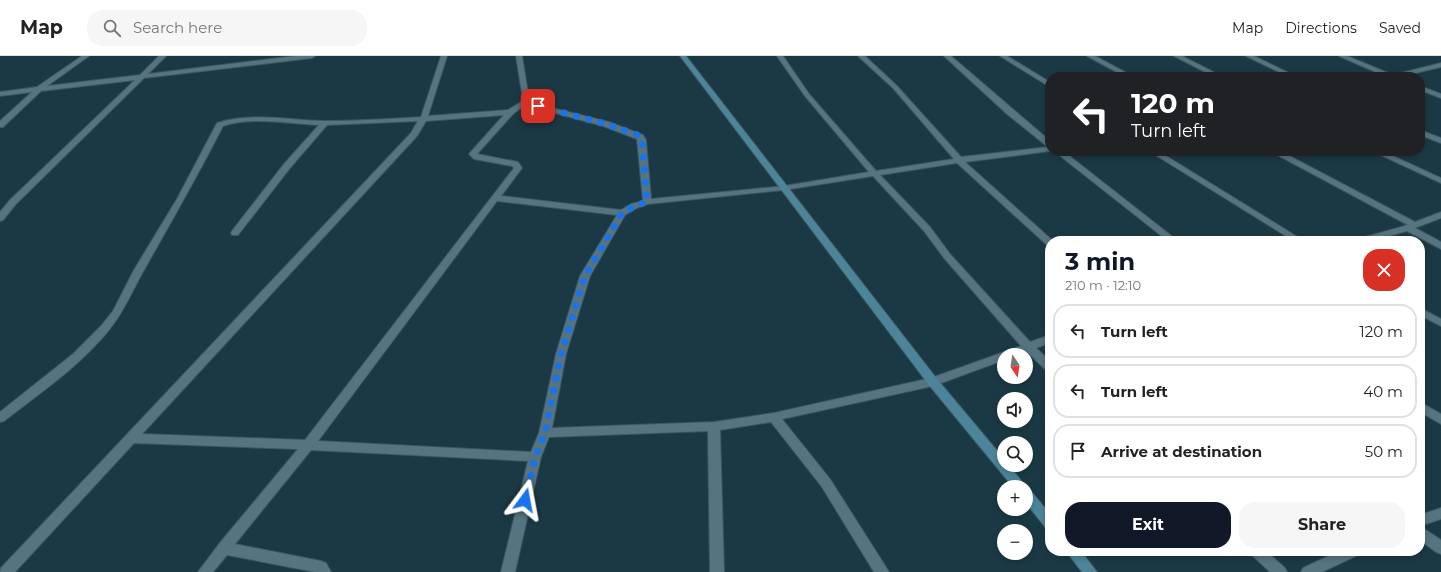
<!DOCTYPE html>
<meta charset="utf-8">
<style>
:root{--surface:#fff;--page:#f6f6f6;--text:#222;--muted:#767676;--line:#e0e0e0;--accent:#111827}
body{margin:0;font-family:Montserrat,sans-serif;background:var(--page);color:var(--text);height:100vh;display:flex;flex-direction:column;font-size:15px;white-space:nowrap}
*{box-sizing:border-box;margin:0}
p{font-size:13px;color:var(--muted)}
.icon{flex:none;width:22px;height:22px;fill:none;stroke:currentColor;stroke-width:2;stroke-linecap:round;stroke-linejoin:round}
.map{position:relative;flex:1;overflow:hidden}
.panel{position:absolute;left:1045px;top:180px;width:380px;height:320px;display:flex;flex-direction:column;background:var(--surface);border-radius:16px;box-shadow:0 2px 6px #0003}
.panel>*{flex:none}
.banner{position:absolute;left:1045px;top:16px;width:380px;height:84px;border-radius:16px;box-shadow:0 2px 6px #0003;background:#202124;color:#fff;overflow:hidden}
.needle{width:26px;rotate:167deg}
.fabs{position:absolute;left:997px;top:292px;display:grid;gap:8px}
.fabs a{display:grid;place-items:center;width:36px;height:36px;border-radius:50%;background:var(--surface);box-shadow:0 2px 6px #0003;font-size:20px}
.pin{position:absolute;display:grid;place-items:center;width:34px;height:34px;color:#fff;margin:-17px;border-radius:8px;box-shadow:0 2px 6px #0006}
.me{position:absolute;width:44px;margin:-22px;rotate:13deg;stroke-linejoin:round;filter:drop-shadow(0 0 3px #0008)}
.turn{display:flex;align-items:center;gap:14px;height:84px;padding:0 20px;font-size:18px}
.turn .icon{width:52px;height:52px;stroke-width:2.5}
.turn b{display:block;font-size:28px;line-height:34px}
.round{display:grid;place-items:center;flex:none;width:42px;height:42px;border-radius:16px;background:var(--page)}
.overview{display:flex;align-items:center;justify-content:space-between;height:68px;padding:0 20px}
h1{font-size:24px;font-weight:700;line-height:30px;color:var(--accent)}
.cta{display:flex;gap:8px;margin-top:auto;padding:8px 20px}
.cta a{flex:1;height:46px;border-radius:16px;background:var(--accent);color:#fff;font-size:16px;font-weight:700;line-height:46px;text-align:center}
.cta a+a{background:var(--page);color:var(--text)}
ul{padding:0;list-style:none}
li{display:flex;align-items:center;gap:12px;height:54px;margin:0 8px 6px;padding:0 12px;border:2px solid var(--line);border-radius:16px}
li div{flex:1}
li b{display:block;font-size:15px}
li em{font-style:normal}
header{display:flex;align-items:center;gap:24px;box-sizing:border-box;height:56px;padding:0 20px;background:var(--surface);border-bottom:1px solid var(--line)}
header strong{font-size:19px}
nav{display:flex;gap:22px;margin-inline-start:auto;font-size:14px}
.search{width:280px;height:36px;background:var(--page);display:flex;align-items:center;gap:10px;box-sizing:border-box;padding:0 14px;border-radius:16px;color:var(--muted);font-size:15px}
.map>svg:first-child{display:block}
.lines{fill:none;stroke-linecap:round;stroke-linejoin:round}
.street-casing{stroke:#3c565f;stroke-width:2}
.secondary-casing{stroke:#3c565f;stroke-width:2}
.street{fill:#557480;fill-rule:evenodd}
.secondary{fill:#4c859a;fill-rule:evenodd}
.route{stroke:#1a73e8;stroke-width:7;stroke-dasharray:0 12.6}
</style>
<header>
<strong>Map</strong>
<div class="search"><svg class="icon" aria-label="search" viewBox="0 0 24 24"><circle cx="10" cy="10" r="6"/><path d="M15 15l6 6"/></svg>Search here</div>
<nav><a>Map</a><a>Directions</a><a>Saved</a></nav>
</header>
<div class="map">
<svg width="1441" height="516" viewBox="0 0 1441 516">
<rect width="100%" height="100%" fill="#1b3944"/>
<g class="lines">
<defs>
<path id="street" d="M 82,0 L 89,0 L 47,30 L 140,19 L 159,0 L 166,0 L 148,18 L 296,0 L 315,0 L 312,2 L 144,22 L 16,148 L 3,164 L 0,165 L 0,156 L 10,144 L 135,24 L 41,35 L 3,71 L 0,71 L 0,65 L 32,36 L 0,40 L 0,36 L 37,31 Z
M 441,0 L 447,0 L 428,60 L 508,54 L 521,46 L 522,37 L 516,0 L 522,0 L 528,37 L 528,46 L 609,66 L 643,79 L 646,84 L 651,143 L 784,130 L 869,116 L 805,40 L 777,0 L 783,0 L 809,38 L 876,115 L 954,103 L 893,32 L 858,0 L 865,0 L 897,30 L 961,101 L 1048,91 L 1007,58 L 944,0 L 951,0 L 1050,85 L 1050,95 L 965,106 L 1053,185 L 1050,185 L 1050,190 L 1047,189 L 957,107 L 880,119 L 930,171 L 950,198 L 1030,286 L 1050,279 L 1050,287 L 1036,292 L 1050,305 L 1050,315 L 1046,314 L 1026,295 L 1017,299 L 1004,299 L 1004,304 L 933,330 L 782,363 L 830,423 L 889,516 L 874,516 L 822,431 L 771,366 L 720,374 L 724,516 L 710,516 L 708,375 L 549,381 L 541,401 L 515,516 L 501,516 L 528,405 L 311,394 L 235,488 L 321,505 L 326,507 L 331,516 L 315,516 L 227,499 L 213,516 L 198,516 L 219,488 L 298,393 L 134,387 L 15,516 L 0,516 L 1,512 L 411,77 L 418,65 L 327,69 L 290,112 L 238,179 L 232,179 L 231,177 L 232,175 L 284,108 L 319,69 C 288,68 253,60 223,70 C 198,119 171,166 144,214 C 132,235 125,254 109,274 C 80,310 40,337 4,365 L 0,366 L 0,356 L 73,298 L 101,270 L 113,255 L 134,214 L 177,143 L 217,67 C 252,56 288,64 323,65 C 356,65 389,63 421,61 ZM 525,49 L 603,70 L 637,83 L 643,145 L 631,148 L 621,154 L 501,140 L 522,112 L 518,106 L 477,98 L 513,58 ZM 504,59 L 469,98 L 474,103 L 512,110 L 514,112 L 305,384 L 142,378 L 417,80 L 426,65 ZM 873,120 L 924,175 L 944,202 L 1021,290 L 931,322 L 774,357 L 714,366 L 552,372 L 566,298 L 590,220 L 625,159 L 637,152 L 648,148 L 784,134 ZM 497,145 L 617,159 L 580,220 L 556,298 L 539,377 L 531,396 L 318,385 Z
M 1000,0 L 1007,0 L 1050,26 L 1050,31 Z
M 1087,0 L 1095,0 L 1134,21 L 1126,21 Z
M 1174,0 L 1182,0 L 1223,21 L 1215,21 Z
M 1246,0 L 1254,0 L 1297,21 L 1289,21 Z
M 1339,0 L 1347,0 L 1393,19 L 1441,7 L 1441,11 L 1399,21 L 1387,21 Z
M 1420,30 L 1441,38 L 1441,42 L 1420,34 Z
M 1420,74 L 1441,82 L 1441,87 L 1420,79 Z
M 1054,95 L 1063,95 L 1178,185 L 1168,185 Z
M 1149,95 L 1158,95 L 1304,185 L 1294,185 Z
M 1270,95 L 1280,95 L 1415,166 L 1441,156 L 1441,162 L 1415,172 L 1441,186 L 1441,193 L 1407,175 L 1371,185 L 1357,185 L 1358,183 L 1408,169 Z
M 1372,95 L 1382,95 L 1441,122 L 1441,127 Z
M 1420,252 L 1441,263 L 1441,270 L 1420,259 Z
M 1420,346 L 1441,358 L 1441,368 L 1420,356 Z
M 1441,452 L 1441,463 L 1420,470 L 1441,484 L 1441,498 L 1436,496 L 1420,484 L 1420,459 Z
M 1250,495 L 1266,495 L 1285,512 L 1287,516 L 1270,516 L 1252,499 Z
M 1339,495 L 1360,495 L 1358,499 L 1322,516 L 1301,516 L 1303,512 Z"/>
<path id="secondary" d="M 680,0 L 686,0 L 937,323 L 1004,403 L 1004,409 L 1009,409 L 1026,431 L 1013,431 L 929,329 Z
M 1026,433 L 1030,434 L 1050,458 L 1050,473 L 1045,471 L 1026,447 Z
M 1066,495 L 1081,495 L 1097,516 L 1082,516 Z"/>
</defs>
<use href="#street" class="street-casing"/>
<use href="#secondary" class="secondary-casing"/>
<use href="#street" class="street"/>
<use href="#secondary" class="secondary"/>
</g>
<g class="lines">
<path class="route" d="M 525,444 L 535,401 L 545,377 L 561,298 L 585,220 L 622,157 L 634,150 L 647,146 L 642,84 L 640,80 L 606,68 L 538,50"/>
</g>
</svg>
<div class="fabs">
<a><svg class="needle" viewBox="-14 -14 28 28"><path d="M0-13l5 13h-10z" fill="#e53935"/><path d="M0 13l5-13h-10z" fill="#767676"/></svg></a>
<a><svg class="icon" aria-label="sound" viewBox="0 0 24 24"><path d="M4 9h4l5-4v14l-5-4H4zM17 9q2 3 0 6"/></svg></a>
<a><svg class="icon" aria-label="search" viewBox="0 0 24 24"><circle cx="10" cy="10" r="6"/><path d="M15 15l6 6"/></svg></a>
<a>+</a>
<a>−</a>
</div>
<div class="pin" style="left:538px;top:50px;background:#d93025"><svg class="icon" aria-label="arrive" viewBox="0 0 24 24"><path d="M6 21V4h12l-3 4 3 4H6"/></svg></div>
<svg class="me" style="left:525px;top:444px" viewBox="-20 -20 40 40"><path d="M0-17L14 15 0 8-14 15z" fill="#1a73e8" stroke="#fff" stroke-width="4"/></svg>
<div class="banner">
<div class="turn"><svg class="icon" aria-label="left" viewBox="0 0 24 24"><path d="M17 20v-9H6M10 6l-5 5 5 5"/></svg><div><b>120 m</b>Turn left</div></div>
</div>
<section class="panel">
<div class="overview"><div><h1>3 min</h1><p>210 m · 12:10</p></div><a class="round" style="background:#d93025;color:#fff"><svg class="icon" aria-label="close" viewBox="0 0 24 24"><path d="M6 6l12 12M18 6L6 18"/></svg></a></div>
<ul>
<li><svg class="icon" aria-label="left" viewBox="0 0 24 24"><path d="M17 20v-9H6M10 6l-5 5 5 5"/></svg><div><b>Turn left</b></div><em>120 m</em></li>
<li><svg class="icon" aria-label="left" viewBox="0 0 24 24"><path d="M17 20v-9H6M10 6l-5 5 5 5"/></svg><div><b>Turn left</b></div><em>40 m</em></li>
<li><svg class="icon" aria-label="arrive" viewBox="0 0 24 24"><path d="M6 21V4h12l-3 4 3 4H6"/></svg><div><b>Arrive at destination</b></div><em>50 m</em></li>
</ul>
<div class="cta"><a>Exit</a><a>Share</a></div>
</section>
</div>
